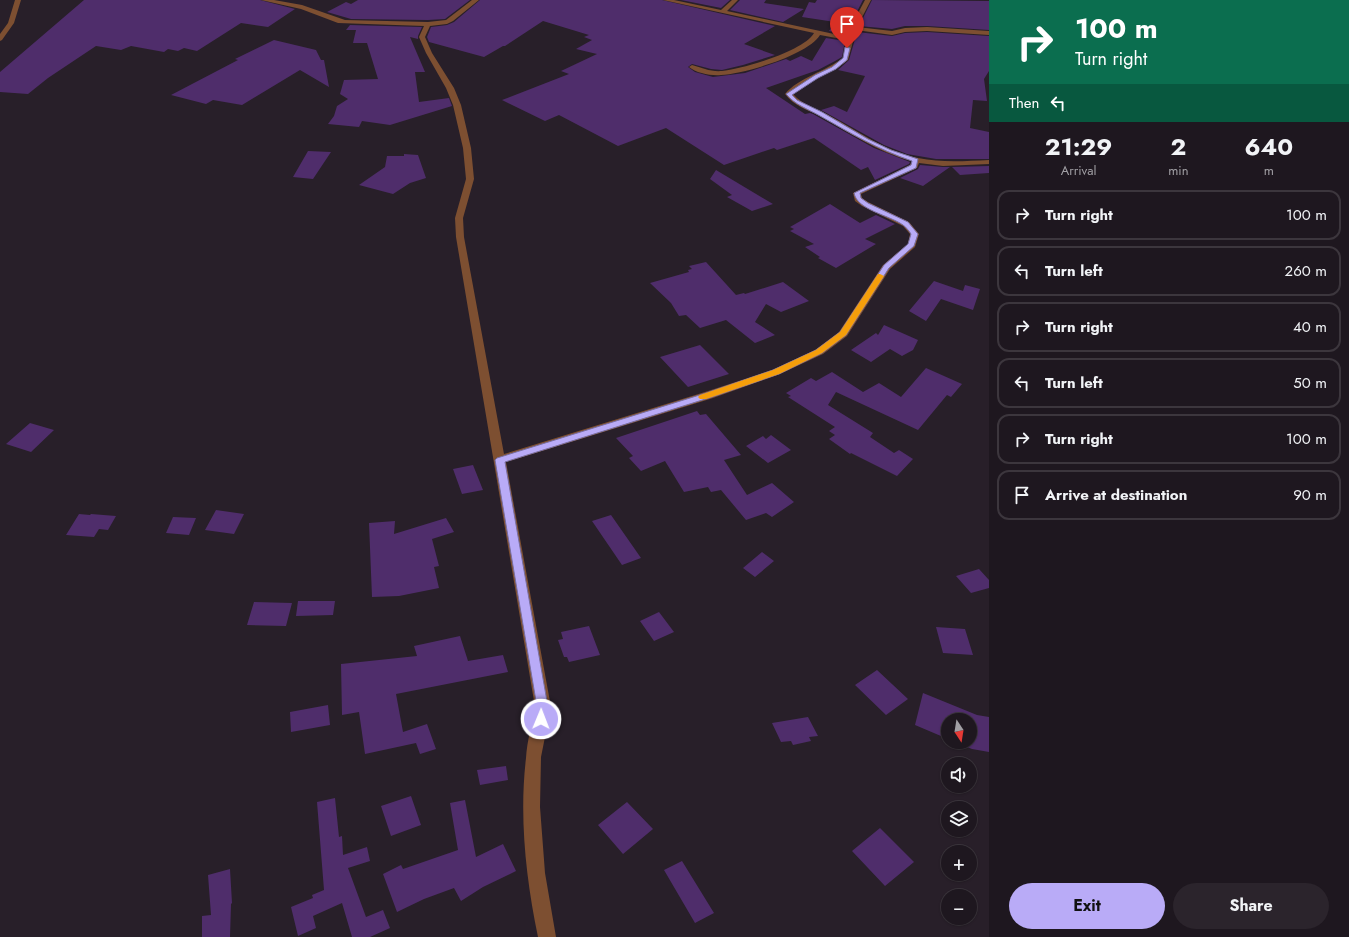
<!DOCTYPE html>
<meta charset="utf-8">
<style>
:root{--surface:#1e171f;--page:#2b242c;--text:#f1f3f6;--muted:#a19fa4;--line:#3c363d;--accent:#b9abf7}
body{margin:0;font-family:Jost,sans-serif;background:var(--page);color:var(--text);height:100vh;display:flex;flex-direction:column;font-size:15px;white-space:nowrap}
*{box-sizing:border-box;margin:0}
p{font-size:13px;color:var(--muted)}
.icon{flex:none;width:22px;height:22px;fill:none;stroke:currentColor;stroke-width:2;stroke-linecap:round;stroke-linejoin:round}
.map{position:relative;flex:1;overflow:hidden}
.sheet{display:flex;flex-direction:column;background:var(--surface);width:360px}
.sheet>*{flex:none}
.top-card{background:#0b6e4f;color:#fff;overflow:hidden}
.needle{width:26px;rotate:168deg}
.fabs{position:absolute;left:941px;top:713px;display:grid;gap:8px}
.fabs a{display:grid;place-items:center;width:36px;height:36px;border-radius:50%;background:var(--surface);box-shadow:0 1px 3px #0004,0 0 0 1px var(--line);font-size:20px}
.pin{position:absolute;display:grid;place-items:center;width:34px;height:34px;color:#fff;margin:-41px -17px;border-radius:50% 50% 50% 0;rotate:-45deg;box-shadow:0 0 4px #0007}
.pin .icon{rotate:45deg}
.me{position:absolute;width:44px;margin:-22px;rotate:1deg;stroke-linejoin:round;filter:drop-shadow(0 0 3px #0008)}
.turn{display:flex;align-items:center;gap:14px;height:84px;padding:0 20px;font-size:18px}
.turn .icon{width:52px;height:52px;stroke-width:2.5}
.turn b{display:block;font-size:28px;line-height:34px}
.then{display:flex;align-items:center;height:38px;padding:0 20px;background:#0003;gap:8px;font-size:15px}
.eta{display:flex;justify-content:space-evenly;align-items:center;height:68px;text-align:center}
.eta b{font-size:24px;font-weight:700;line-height:28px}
.button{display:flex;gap:8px;margin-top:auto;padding:8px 20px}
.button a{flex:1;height:46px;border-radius:24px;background:var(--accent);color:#111;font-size:16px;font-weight:700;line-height:46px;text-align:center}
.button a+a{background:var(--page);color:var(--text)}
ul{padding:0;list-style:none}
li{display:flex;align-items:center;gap:12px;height:50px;margin:0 8px 6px;padding:0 12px;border:2px solid var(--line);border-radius:12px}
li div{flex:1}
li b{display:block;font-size:15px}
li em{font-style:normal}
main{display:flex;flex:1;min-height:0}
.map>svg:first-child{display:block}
.building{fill:#4f2d6b}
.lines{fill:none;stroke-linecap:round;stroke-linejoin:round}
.minor{fill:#7d4f31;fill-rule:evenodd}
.route{fill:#b9abf7;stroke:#786fa1}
.slow{fill:#f59e0b}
</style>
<main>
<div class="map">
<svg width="989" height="937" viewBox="0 0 989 937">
<rect width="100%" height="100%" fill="#281f29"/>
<path class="building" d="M 84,0 L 260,0 L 295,9 L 268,27 L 241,23 L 197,51 L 184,48 L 178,51 L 168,49 L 164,52 L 131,46 L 121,50 L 96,46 L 48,78 L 28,94 L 0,92 L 0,72 Z
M 358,0 L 470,0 L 445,19 L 428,20 L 351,19 L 327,12 L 346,2 L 351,4 Z
M 480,0 L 662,0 L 775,26 L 744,44 L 775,55 L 743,65 L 722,70 L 711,69 L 692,64 L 688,67 L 695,72 L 713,77 L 745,73 L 786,59 L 790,61 L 801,56 L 812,61 L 826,38 L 845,41 L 842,57 L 835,61 L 818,70 L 766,88 L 805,114 L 810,113 L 813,114 L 874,148 L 910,162 L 909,164 L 875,180 L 868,167 L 861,170 L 814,138 L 777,150 L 774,148 L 759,153 L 724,165 L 666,128 L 618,146 L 559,115 L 545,121 L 502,100 L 569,74 L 561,71 L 597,54 L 576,49 L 592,40 L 584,37 L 589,35 L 543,21 L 505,46 L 503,46 L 484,57 L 429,42 L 427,37 L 431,27 L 447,25 L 454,22 Z
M 681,0 L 730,0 L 721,8 Z
M 740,0 L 766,0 L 764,3 L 804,9 L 783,22 L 730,10 Z
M 817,0 L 863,0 L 849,27 L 847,35 L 829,31 L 835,22 L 802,17 L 809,2 L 815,3 Z
M 872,0 L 989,1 L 989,30 L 927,26 L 905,26 L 892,29 L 859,26 Z
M 350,25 L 422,27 L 418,36 L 418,39 L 410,37 L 425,72 L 415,72 L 419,102 L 449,98 L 452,106 L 390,125 L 362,121 L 359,127 L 328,124 L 334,116 L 337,106 L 348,99 L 340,94 L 344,80 L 378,79 L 367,43 L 353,43 L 356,30 L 346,30 Z
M 857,32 L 892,36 L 905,33 L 927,32 L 989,36 L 989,71 L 984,79 L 987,101 L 973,100 L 970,128 L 989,132 L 989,159 L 936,159 L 907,154 L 884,145 L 821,110 L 834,106 L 847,112 L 865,76 L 838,70 L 849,60 Z
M 274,40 L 316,50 L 321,60 L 324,60 L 329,87 L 300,70 L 242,105 L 213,100 L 206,104 L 171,95 L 238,60 L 235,59 Z
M 308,151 L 331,152 L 313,179 L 293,177 Z
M 404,154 L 418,155 L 426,178 L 410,183 L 393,194 L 359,185 L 385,167 L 387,156 L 404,156 Z
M 920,165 L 943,167 L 950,167 L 923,186 L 900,178 L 918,169 Z
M 989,166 L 989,173 L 960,175 L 952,167 Z
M 716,170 L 773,204 L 752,211 L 727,197 L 732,195 L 710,179 Z
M 830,204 L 860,223 L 876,215 L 895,224 L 865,239 L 876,244 L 836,268 L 818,258 L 820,257 L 805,247 L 814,244 L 790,231 L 794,229 L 790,227 Z
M 706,262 L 736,295 L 744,293 L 745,294 L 783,282 L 809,301 L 781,312 L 766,304 L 755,322 L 775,335 L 755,343 L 726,320 L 700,328 L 686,315 L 679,316 L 671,303 L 650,283 L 689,272 L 688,270 L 692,269 L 689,266 Z
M 934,281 L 963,291 L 965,285 L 980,289 L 973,310 L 941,299 L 926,321 L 909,311 Z
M 884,325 L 918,340 L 913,350 L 902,356 L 890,349 L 871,362 L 851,350 L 876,333 L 878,335 Z
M 700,345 L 729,374 L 688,387 L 660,357 Z
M 926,368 L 962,384 L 951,397 L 947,395 L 918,430 L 836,392 L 828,405 L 873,433 L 870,437 L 894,453 L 899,450 L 913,459 L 897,476 L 851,453 L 850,454 L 829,439 L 835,435 L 829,431 L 835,427 L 788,397 L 791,396 L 786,393 L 811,378 L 816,381 L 832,372 L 863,392 L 879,383 L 901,397 Z
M 697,411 L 700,415 L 706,414 L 741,455 L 724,460 L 747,495 L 772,483 L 794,502 L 772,517 L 766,513 L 746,520 L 721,490 L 711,492 L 708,487 L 684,492 L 665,461 L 641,471 L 629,458 L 633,456 L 616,438 Z
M 30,423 L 54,430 L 31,452 L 6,444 Z
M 771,435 L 791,450 L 768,463 L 746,446 L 763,436 L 766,439 Z
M 473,465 L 483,490 L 462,494 L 453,469 Z
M 216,510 L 244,514 L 234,534 L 205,530 Z
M 79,514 L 90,515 L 91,514 L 116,516 L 108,530 L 99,529 L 94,537 L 66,535 Z
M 611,515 L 641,558 L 622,565 L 592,521 Z
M 173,517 L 196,518 L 189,535 L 166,533 Z
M 446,518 L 454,532 L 432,539 L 439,566 L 434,567 L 439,588 L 399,596 L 372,597 L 369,523 L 395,521 L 394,534 Z
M 762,552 L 774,561 L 755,577 L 743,568 Z
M 979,569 L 989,580 L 989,588 L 971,593 L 956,576 Z
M 298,601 L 335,601 L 333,615 L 296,616 Z
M 254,602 L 292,603 L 286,626 L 247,625 Z
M 659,612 L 674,632 L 654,641 L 640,621 Z
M 589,626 L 600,655 L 569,662 L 567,657 L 564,657 L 558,640 L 563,639 L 561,632 Z
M 936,627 L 965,629 L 973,655 L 943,653 Z
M 460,636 L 468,661 L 503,655 L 508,672 L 396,694 L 403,732 L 427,724 L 436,749 L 420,754 L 416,743 L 365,754 L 359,712 L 342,715 L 341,664 L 417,656 L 414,646 Z
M 877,670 L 908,699 L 886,715 L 855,685 Z
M 923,693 L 977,715 L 989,717 L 989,752 L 972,749 L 955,742 L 970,742 L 970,720 L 948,720 L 948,739 L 915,725 Z
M 328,705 L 330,725 L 291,732 L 290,712 Z
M 808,717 L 818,736 L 809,737 L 811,741 L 793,745 L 791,741 L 781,742 L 772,723 Z
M 506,766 L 508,780 L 480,785 L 477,770 Z
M 411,796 L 421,825 L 391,836 L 381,806 Z
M 335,798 L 339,837 L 342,836 L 343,855 L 367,847 L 370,861 L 348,868 L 366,917 L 383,910 L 390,928 L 370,937 L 352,937 L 342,903 L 313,916 L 316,928 L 298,936 L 291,907 L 313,898 L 312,895 L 324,890 L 317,802 Z
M 465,800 L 476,857 L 503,844 L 516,871 L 483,887 L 461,901 L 454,888 L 424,899 L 397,912 L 383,874 L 401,865 L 403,869 L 458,850 L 450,803 Z
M 627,802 L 653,829 L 623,854 L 598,825 Z
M 880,828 L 914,862 L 885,886 L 852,851 Z
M 682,861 L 714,913 L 695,923 L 664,870 Z
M 230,869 L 232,903 L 231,904 L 230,937 L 202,937 L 202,916 L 211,915 L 208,875 Z"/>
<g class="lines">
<path class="minor" d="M 15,0 L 21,0 L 14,23 L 2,40 L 0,41 L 0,34 L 8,23 Z
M 261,0 L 274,0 L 302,5 L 345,20 L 428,22 L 446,20 L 472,0 L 479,0 L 453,21 L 447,24 L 430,26 L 425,37 L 432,53 L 454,88 L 461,105 L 471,148 L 474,179 L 463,218 L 464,237 L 504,454 L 705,392 L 772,370 L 815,350 L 839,332 L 883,265 L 908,244 L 910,234 L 903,226 L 862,206 L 855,201 L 853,193 L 910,165 L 912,161 C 877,152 849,132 818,115 C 806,109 794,106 785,94 C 798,78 826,71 843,58 L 847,40 L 820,35 C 808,55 744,74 721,75 C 711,76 696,73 689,67 L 692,65 C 702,68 711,72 722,71 C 743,69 804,51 814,33 L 663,0 L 674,0 L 721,10 L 732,0 L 738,0 L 727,11 L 848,37 L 850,28 L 865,0 L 871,0 L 857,27 L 892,31 L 905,28 L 927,27 L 989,31 L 989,35 L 927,31 L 905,32 L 892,35 L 856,30 L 848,60 L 836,69 L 818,77 L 793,94 C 802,105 818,109 830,116 C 858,131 886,152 918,158 C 942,163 966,161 989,160 L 989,164 L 943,166 L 919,163 L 917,168 L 861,194 L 862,198 L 868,202 L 909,222 L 919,234 L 915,247 L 890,269 L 847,336 L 823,354 L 780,374 L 713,398 L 506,462 L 551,707 L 541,757 L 540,807 L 545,873 L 556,937 L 538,937 C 526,879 519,817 526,758 C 527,741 532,724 535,707 L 456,237 L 455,218 L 466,179 L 463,148 L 453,105 L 446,88 L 426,53 L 419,37 L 424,26 L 338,23 L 301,9 Z"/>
</g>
<path class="route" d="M 845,47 L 850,48 L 847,60 L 836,69 L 818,78 L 792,95 L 797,100 L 822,112 L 868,139 L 891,150 L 918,159 L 916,168 L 860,193 L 861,198 L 868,203 L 908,222 L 918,234 L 914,246 L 889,268 L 846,335 L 822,353 L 779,374 L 712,397 L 505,462 L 548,707 L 545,723 L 541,724 L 537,723 L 535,719 L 537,707 L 495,460 L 497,458 L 706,393 L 773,370 L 816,350 L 840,332 L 884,265 L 908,244 L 911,234 C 909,231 906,227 903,225 C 889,215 857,210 854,193 L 911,165 L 912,161 C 877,149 852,134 820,116 C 808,109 795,105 786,94 L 815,75 L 832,67 L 843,58 Z"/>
<path class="slow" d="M 878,274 L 880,274 L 884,276 L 846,335 L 822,353 L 779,374 L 706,399 L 700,399 L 698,397 L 700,395 L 773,370 L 816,350 L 840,332 Z"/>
</svg>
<div class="fabs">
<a><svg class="needle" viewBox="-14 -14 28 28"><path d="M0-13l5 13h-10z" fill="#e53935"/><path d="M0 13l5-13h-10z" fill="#a19fa4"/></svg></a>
<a><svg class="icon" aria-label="sound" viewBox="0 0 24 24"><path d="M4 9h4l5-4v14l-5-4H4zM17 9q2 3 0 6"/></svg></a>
<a><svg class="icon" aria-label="layers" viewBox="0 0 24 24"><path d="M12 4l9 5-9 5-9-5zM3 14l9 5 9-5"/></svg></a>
<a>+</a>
<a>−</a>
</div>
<div class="pin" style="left:847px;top:48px;background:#d93025"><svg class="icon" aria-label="arrive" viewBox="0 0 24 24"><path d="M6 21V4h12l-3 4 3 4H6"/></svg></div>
<svg class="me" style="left:541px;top:719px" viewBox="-20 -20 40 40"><circle r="17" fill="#b9abf7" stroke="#fff" stroke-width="3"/><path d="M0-11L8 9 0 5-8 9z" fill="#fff"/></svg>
</div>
<section class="sheet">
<div class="top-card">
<div class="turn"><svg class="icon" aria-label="right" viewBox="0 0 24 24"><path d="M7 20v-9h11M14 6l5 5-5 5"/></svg><div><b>100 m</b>Turn right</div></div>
<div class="then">Then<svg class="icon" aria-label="left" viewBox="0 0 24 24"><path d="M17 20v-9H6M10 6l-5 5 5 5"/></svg></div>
</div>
<div class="eta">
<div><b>21:29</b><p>Arrival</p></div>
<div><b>2</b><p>min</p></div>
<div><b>640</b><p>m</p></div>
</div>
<ul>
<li><svg class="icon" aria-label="right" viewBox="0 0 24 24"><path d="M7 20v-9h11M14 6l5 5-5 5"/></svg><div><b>Turn right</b></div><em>100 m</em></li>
<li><svg class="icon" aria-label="left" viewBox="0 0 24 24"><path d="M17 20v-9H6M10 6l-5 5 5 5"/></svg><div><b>Turn left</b></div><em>260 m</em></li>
<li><svg class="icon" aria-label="right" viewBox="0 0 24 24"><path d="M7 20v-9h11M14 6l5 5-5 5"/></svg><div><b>Turn right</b></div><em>40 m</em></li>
<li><svg class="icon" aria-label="left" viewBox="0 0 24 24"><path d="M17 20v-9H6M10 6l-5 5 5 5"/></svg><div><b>Turn left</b></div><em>50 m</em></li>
<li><svg class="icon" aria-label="right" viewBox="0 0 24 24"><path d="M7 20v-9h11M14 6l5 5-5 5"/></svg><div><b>Turn right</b></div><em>100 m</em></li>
<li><svg class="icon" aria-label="arrive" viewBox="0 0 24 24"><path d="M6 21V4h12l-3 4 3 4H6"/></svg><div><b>Arrive at destination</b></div><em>90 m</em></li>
</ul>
<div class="button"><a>Exit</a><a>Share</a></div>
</section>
</main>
